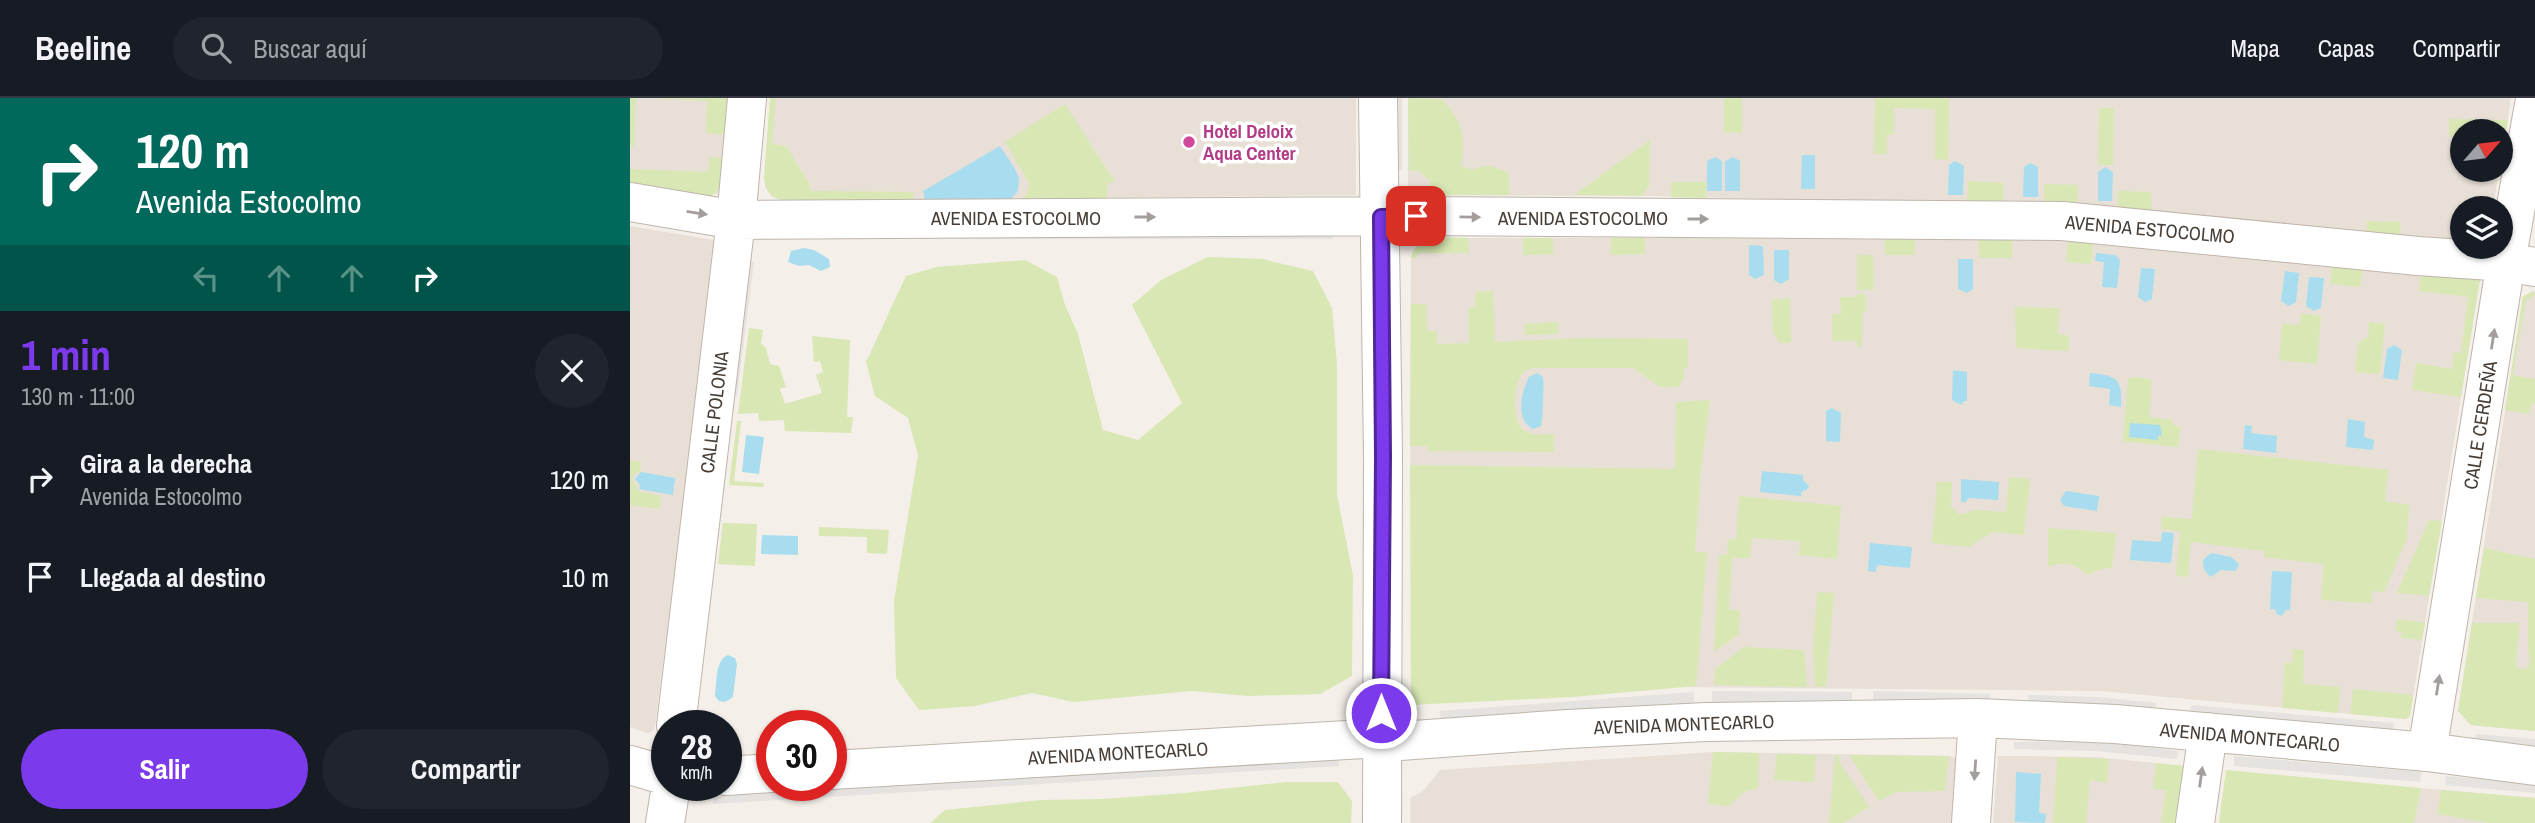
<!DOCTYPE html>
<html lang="es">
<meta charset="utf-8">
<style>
:root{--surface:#171b24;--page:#20242c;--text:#f1f3f6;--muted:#9ea1a6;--line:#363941;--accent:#7c3aed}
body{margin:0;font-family:"Archivo Narrow",sans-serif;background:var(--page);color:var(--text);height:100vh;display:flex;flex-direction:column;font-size:26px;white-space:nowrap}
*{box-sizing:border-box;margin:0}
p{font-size:23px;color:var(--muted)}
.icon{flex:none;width:38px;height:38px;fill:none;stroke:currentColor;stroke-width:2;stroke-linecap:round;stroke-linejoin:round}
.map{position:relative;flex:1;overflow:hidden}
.panel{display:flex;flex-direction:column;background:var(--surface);width:630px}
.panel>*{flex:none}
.hud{background:#00695c;color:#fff;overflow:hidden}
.needle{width:46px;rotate:62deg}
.buttons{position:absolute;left:1820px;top:21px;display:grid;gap:14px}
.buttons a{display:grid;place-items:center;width:63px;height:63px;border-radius:50%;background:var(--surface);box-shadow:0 2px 5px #0004;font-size:35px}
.speed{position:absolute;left:21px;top:612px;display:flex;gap:14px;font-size:35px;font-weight:700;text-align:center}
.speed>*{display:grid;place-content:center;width:91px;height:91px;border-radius:50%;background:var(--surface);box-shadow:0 2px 5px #0004;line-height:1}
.speed small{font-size:18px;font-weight:400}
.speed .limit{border:10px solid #d22;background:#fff;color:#111}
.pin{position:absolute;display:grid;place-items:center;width:60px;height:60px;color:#fff;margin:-30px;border-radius:14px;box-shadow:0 4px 10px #0006}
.me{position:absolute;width:77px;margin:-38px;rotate:0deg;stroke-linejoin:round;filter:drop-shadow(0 0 5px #0008)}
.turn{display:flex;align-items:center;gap:24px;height:147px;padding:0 21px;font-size:32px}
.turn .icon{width:91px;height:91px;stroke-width:2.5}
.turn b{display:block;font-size:49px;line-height:60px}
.lanes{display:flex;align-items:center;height:66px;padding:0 21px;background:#0003;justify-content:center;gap:35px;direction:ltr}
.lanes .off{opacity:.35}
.round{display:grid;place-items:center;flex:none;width:74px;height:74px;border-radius:37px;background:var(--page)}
.head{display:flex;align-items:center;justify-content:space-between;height:119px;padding:0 21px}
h1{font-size:42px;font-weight:700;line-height:52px;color:var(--accent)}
.primary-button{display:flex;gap:14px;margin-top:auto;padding:14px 21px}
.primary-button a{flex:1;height:80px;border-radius:42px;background:var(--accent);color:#fff;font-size:28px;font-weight:700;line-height:80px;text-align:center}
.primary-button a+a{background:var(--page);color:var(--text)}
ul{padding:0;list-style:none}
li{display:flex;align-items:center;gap:21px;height:98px;padding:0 21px}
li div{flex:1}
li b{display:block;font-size:26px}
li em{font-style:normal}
header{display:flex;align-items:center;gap:42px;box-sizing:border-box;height:98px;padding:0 35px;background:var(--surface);border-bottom:2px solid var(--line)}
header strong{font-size:33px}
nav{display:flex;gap:38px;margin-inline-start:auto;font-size:24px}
.search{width:490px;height:63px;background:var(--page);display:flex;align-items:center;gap:18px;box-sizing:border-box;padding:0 24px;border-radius:38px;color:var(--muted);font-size:26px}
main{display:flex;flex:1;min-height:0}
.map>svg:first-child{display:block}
.residential{fill:#e8e0d7}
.green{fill:#d8e7b3}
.parking{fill:#e5e2e0}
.water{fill:#a7ddee}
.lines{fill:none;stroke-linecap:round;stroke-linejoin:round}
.minor-casing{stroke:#bfb5ab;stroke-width:40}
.minor{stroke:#fff;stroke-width:38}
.oneway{fill:#a39e9b}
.route-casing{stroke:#51269a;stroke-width:18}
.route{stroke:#7c3aed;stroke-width:12}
.hotel-dot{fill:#d1479c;stroke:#fff;stroke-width:2.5}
.labels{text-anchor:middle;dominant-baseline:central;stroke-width:7;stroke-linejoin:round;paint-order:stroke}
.hotel-label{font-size:19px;font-weight:bold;fill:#b23c85;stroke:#fff;text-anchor:start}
.street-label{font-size:19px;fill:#473e37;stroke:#fff}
</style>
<header>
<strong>Beeline</strong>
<div class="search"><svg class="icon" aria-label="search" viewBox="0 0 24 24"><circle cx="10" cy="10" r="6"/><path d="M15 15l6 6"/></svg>Buscar aquí</div>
<nav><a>Mapa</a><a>Capas</a><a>Compartir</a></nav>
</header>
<main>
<section class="panel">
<div class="hud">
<div class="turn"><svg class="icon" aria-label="right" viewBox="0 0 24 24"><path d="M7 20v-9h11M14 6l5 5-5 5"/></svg><div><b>120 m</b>Avenida Estocolmo</div></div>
<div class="lanes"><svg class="icon off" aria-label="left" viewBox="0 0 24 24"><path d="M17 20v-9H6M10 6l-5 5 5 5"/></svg><svg class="icon off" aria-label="ahead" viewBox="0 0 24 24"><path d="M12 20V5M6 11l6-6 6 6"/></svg><svg class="icon off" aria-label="ahead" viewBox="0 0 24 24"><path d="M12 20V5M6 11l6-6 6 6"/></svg><svg class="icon" aria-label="right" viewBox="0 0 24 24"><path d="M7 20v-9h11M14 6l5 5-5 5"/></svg></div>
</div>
<div class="head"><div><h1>1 min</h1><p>130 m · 11:00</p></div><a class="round"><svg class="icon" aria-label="close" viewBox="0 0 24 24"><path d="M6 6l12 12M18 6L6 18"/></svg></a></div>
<ul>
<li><svg class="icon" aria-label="right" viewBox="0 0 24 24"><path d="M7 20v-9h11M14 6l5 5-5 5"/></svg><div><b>Gira a la derecha</b><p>Avenida Estocolmo</p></div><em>120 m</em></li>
<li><svg class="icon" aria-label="arrive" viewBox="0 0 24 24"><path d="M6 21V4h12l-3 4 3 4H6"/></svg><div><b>Llegada al destino</b></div><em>10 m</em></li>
</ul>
<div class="primary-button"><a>Salir</a><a>Compartir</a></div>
</section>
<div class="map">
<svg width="1905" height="725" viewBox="0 0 1905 725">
<rect width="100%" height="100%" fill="#f4efe9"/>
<path class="residential" d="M 0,0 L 98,0 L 91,89 L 87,96 L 0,86 Z
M 140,0 L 726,0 L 726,97 L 154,103 L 142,99 L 135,89 Z
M 778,0 L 1881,0 L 1871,63 L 1871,33 L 1832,33 L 1832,72 L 1869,72 L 1863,110 L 1832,110 L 1832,149 L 1435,108 L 1019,98 L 787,97 L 781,94 L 778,88 Z
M 0,128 L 84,142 L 86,145 L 25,629 L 22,634 L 17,635 L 0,629 Z
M 802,140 L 1418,140 L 1850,181 L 1780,618 L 1776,621 L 1471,593 L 1055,589 L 1071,372 L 780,367 L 781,161 L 782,155 L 790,144 Z
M 1903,193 L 1905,194 L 1905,633 L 1841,627 L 1828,613 L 1893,199 Z
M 1083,654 L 1319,658 L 1328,660 L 1330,725 L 780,725 L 780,700 L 793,693 L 810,672 Z
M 1368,658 L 1466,659 L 1563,669 L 1555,725 L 1363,725 Z
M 1791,690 L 1905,700 L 1905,725 L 1784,725 Z"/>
<path class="green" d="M 0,0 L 6,0 L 4,49 L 0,48 Z
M 22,0 L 98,0 L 95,37 L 76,35 L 77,3 Z
M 140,0 L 146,0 L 142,46 L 156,48 L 179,85 L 181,93 L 284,94 L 283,102 L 154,103 C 141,99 136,94 134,80 Z
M 778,0 L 812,1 C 834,26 835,37 831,68 L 843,72 C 857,64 864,70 878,74 L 880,97 L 800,97 L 800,83 L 789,73 L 779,73 Z
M 1094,0 L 1112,0 L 1112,35 L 1094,34 Z
M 1245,0 L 1319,0 L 1318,62 L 1305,61 L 1305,11 L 1264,10 L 1264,37 L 1257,37 L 1257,56 L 1244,56 Z
M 435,6 L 485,84 L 477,85 L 477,100 L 391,101 L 397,96 L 399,85 L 375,44 Z
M 1469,10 L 1484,10 L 1483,67 L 1468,67 Z
M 1819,21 L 1878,22 L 1871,63 L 1871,33 L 1832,33 L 1832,39 L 1819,39 Z
M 1020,42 L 1019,88 L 1012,98 L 944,97 Z
M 80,59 L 93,60 L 91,89 L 81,99 L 0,86 L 0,71 L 78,74 Z
M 1338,83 L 1373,85 L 1373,106 L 1337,106 Z
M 1041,84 L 1076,84 L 1076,100 L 1041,99 Z
M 1414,86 L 1448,87 L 1447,109 L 1414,108 Z
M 1488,93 L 1521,94 L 1522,117 L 1487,114 Z
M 1737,123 L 1770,124 L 1771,144 L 1737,140 Z
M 838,140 L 839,155 L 789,155 L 785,160 L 781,160 C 787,134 817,140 838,140 Z
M 893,140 L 923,140 L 923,156 L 893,157 Z
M 981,140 L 1015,140 L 1015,156 L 980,157 Z
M 1255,140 L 1285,140 L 1285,157 L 1255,157 Z
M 1348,140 L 1382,140 L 1382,160 L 1349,160 Z
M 1438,142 L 1463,145 L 1461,166 L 1436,164 Z
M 1227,157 L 1243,157 L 1244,191 L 1227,192 Z
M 578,159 L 632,161 L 683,173 L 702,210 L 707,267 L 707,397 L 723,478 L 722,578 L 690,596 L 618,598 L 562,593 L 443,604 L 402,595 L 345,608 L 289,612 L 266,580 L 264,503 L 288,357 L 278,320 L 245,298 L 236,264 L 276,178 L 307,169 L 395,162 L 427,179 L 435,207 L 448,236 L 473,332 L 508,342 L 552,305 L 502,207 L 531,182 Z
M 1702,167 L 1733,170 L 1730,189 L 1700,186 Z
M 1791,176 L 1850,181 L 1831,299 L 1782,292 L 1786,265 L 1822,271 L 1824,254 L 1831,255 L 1838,199 L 1789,193 Z
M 863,193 L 865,244 L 953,240 L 1058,241 L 1058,270 L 1054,270 L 1054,279 L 1049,289 L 1030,289 L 1003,270 L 903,270 C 900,271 896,272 893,275 C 883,284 883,320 891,330 C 899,339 913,336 924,336 L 924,354 L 798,353 L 797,348 L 780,348 L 781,206 L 796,206 L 797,233 L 807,233 L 807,246 L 839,245 L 839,210 L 845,209 L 845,194 Z
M 1903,193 L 1905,197 L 1896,202 L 1883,277 L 1905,281 L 1905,306 L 1901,306 L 1899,316 L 1875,312 L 1893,199 Z
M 1227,196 L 1236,196 L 1236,214 L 1232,215 L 1232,249 L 1227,249 L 1227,243 L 1202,243 L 1202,216 L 1211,216 L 1210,199 L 1226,199 Z
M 1160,200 L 1161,245 L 1150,245 L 1143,235 L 1142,202 Z
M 1385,209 L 1429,210 L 1428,236 L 1439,238 L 1439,253 L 1386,250 Z
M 1671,215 L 1691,218 L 1687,266 L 1649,262 L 1652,226 L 1670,227 Z
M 928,224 L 929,236 L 895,237 L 894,226 Z
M 1739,224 L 1755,226 L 1750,276 L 1725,274 L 1728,245 L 1738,238 Z
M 119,230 L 133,232 L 131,246 L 136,250 L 140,266 L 149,268 L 156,289 L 150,291 L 155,306 L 192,295 L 186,277 L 193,274 L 190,263 L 184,264 L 182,238 L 220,242 L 217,319 L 223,319 L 221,335 L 155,333 L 154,322 L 129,323 L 128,315 L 108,316 Z
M 1506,279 L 1522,282 L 1519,319 L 1543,322 L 1543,327 L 1550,329 L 1548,349 L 1493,343 L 1498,281 Z
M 1080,302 L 1071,372 L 1065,454 L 1077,454 L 1066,588 L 943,599 L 781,607 L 780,367 L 1045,371 L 1046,304 Z
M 107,323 L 111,323 L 104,383 L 134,385 L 133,389 L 99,387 Z
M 1568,351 L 1758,372 L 1755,403 L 1779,407 L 1777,440 L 1754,494 L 1742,493 L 1741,505 L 1691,502 L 1694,466 L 1634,459 L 1634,453 L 1561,444 L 1558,479 L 1546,478 L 1550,433 L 1531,431 L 1532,419 L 1562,421 Z
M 0,362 L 11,364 L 10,373 L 3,377 L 2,382 L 7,389 L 7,393 L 31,398 L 29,411 L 0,407 Z
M 1379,379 L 1400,381 L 1394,437 L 1363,434 L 1338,449 L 1302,445 L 1307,384 L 1322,384 L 1321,408 L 1328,416 L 1335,416 L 1343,412 L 1376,414 Z
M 1109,398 L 1211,408 L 1207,461 L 1169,457 L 1170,443 L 1122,440 L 1120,460 L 1102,460 L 1099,512 L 1110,512 L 1109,536 L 1084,554 L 1089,457 L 1097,457 L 1098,441 L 1106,442 Z
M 1799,422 L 1812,423 L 1799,498 L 1767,495 Z
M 93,425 L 127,426 L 125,468 L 88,466 Z
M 189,429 L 259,432 L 257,456 L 237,455 L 237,439 L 189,438 Z
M 1418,430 L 1486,435 L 1482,470 L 1470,471 L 1457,477 C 1446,465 1433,463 1418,469 Z
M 1854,450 L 1905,461 L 1905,633 L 1841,627 L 1828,613 L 1842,525 L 1889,525 L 1886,570 L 1898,571 L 1900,562 L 1898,549 L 1898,504 L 1846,500 Z
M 1187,494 L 1204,495 L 1196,589 L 1185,589 L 1183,551 Z
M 1767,521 L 1795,525 L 1792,542 L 1771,540 L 1772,534 L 1766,533 Z
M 1114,549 L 1174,552 L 1177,589 L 1084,587 L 1085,571 Z
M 1663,551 L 1674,552 L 1673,586 L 1710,589 L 1708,615 L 1652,610 L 1655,565 L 1662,565 Z
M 1723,591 L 1783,597 L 1780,618 L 1776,621 L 1720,616 Z
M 1083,654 L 1129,655 L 1128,690 L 1114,694 L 1099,708 L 1078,706 Z
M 1147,656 L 1186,657 L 1184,684 L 1144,682 Z
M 1205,657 L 1209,657 L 1209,664 L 1239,709 L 1213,725 L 1199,725 Z
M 1219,657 L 1319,658 L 1315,693 L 1267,694 L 1249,703 Z
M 1427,659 L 1479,661 L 1477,685 L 1460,682 L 1456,725 L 1423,725 Z
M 1526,665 L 1563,669 L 1555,725 L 1531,725 L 1536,692 L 1523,691 Z
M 1596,672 L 1791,690 L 1784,725 L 1589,725 Z
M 656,684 L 708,684 L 722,703 L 721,725 L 300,725 L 315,712 L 411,702 L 472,701 L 555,695 Z
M 1811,692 L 1905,700 L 1905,725 L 1859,725 L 1807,716 Z"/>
<path class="parking" d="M 764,0 L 772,0 L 772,72 L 765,72 Z
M 227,134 L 703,135 L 703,141 L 228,141 Z
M 117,164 L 124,164 L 107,298 L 100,297 Z
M 1082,593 L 1222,594 L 1222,606 L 1082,604 Z
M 1243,593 L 1360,596 L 1360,607 L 1243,604 Z
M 1064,594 L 1064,606 L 811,625 L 810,613 Z
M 1399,597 L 1469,599 L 1526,605 L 1525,615 L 1397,607 Z
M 1561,607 L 1764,625 L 1763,634 L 1560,616 Z
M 1846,636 L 1905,641 L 1905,651 L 1846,646 Z
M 1467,643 L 1548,653 L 1547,661 L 1467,653 L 1384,651 L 1384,644 Z
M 709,658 L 709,668 L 83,706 L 83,697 Z
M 1604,658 L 1791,674 L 1790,684 L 1604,668 Z
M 1816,678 L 1905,686 L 1905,695 L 1815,687 Z"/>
<path class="water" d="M 370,48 L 385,71 L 389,80 L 388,93 L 381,101 L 295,102 L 293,93 Z
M 1172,57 L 1185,57 L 1185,91 L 1171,91 Z
M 1086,59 L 1092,63 L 1092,93 L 1077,93 L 1077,63 Z
M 1103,59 L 1110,63 L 1110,93 L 1095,93 L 1095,63 Z
M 1325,63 L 1334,68 L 1333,97 L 1318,97 L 1319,67 Z
M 1400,65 L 1408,69 L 1408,99 L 1393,99 L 1394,69 Z
M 1475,69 L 1483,74 L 1482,103 L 1468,103 L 1468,74 Z
M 1119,147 L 1133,148 L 1134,177 L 1125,181 L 1119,177 Z
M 174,150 L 184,152 L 199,161 L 200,169 L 191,173 L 179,167 L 169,168 L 158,164 L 161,153 Z
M 1144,152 L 1159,152 L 1159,181 L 1151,186 L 1144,182 Z
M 1466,155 L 1485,157 L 1490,162 L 1487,190 L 1472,189 L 1474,164 L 1465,163 Z
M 1328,161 L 1343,161 L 1343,191 L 1337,195 L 1328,191 Z
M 1511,170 L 1525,171 L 1522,201 L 1515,204 L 1508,199 Z
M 1655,173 L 1669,175 L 1666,204 L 1659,208 L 1651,203 Z
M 1679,179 L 1694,180 L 1691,210 L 1684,213 L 1676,208 Z
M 1764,247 L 1772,252 L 1768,282 L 1753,280 L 1757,251 Z
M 1323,272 L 1337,274 L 1337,303 L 1334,303 L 1331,307 L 1322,302 Z
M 907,275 L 913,279 C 914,286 913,322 911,328 L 903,331 C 884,321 892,293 899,279 Z
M 1460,275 C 1488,278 1492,280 1491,309 L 1479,307 L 1480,291 L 1459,288 Z
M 1202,310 L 1211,315 L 1210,344 L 1196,343 L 1196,313 Z
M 1718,321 L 1735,324 L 1734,339 L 1744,342 L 1743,352 L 1716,349 Z
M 1500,325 L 1530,327 L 1532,337 L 1528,338 L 1528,342 L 1499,339 Z
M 1615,327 L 1622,328 L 1621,335 L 1647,338 L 1646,355 L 1613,351 Z
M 116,337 L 134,339 L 129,376 L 112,374 Z
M 1132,373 L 1173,377 L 1173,382 L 1179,388 L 1177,392 L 1172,393 L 1171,398 L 1130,394 Z
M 11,374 L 45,380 L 43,397 L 9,391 L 10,387 L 5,381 Z
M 1331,381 L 1369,384 L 1368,402 L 1338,400 L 1336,404 L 1331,404 Z
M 1436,393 L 1469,398 L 1467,413 L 1434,408 L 1430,402 Z
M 1532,434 L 1544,435 L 1541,465 L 1500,462 L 1502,442 L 1531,444 Z
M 132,437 L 168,438 L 168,457 L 131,456 Z
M 1240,445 L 1282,449 L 1280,470 L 1247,467 L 1246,474 L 1238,473 Z
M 1581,455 L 1601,459 L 1609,466 L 1606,473 L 1591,472 L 1581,479 C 1574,473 1573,471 1573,462 Z
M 1642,473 L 1662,474 L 1660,512 L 1656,512 L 1652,518 L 1647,516 L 1645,511 L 1640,511 Z
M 98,557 L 105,560 L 107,566 L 103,599 L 95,604 L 89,603 L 85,598 C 87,584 85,562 98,557 Z
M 1386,674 L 1411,676 L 1409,715 L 1416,716 L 1415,725 L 1385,724 Z"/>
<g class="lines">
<defs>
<path id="minor" d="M 748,0 L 753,359 L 752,725
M 0,104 L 106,122 L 786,118 L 1432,123 L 1788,158 L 1876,164 L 1905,169
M 46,628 L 106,122 L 117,0
M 1797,654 L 1876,164 L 1905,1
M 0,667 L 37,678
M 201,672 L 751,640 L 770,643 L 938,631 L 1076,624 L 1348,620 L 1485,626 L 1797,654 L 1905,668
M 96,678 L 142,675
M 35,725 L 41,688
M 1341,725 L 1348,620
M 1565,725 L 1578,634"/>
</defs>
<use href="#minor" class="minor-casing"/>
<use href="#minor" class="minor"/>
</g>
<defs><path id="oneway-solid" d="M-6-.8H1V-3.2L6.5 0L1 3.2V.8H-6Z" transform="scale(1.75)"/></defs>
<g class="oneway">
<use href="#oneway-solid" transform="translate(67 115) rotate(9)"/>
<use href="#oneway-solid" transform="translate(515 119)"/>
<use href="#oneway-solid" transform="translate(840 119) rotate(1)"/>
<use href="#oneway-solid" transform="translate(1068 121)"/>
<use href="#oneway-solid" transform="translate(1863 241) rotate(-81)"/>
<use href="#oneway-solid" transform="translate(1808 587) rotate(-81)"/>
<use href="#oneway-solid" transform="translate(1345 672) rotate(94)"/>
<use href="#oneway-solid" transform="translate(1571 679) rotate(-82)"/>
</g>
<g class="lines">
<defs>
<path id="route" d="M 751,615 L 753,359 L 751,119 L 786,118"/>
</defs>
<use href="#route" class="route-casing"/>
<use href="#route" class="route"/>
</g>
<circle class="hotel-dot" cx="559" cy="44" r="7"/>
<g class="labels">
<g class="hotel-label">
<text x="573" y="33">Hotel Deloix<tspan x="573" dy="22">Aqua Center</tspan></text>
</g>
<g class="street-label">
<text x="386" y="120">AVENIDA ESTOCOLMO</text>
<text x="953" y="120">AVENIDA ESTOCOLMO</text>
<text transform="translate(1520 131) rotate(5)">AVENIDA ESTOCOLMO</text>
<text transform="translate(84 314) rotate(-83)">CALLE POLONIA</text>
<text transform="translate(1850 327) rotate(-81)">CALLE CERDEÑA</text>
<text transform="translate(1054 626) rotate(-2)">AVENIDA MONTECARLO</text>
<text transform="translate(1620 639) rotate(5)">AVENIDA MONTECARLO</text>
<text transform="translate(488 655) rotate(-3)">AVENIDA MONTECARLO</text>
</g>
</g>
</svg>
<div class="buttons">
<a><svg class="needle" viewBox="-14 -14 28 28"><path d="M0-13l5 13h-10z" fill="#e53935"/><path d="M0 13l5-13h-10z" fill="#9ea1a6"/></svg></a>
<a><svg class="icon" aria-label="layers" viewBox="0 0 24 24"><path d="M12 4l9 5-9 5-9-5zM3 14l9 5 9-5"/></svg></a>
</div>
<div class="speed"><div>28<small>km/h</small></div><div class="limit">30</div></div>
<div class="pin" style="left:786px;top:118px;background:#d93025"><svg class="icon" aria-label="arrive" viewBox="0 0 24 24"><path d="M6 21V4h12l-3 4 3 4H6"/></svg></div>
<svg class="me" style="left:751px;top:615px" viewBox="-20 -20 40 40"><circle r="17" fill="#7c3aed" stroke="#fff" stroke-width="3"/><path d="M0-11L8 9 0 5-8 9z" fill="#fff"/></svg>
</div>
</main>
